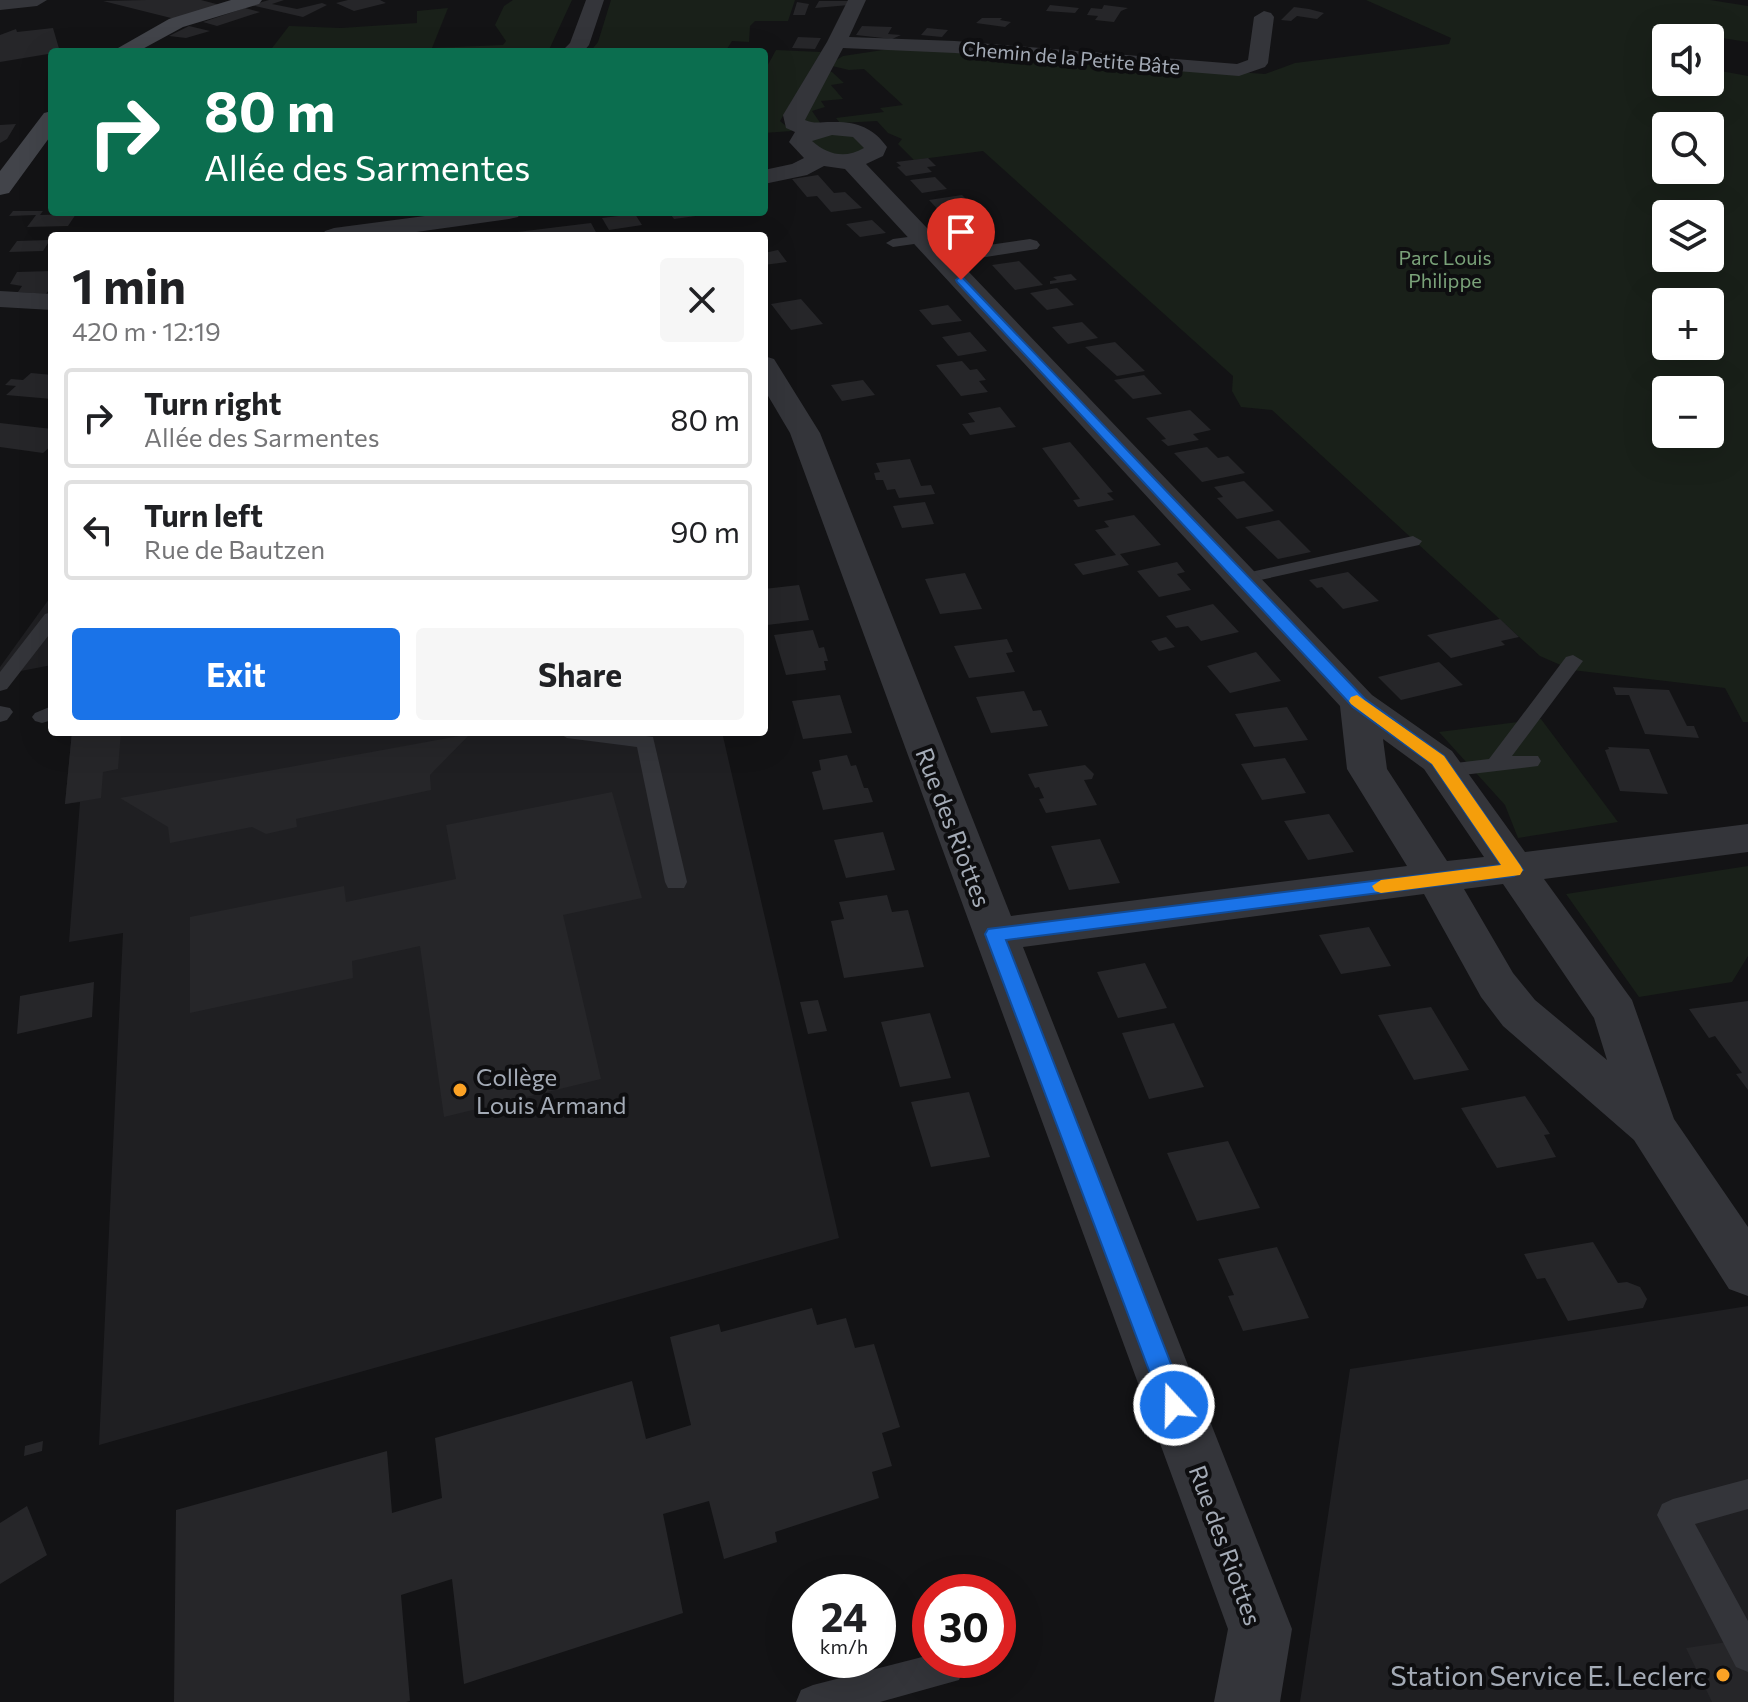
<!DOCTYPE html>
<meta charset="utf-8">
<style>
:root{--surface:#fff;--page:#f6f6f6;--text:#202124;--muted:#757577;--line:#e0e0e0;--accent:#1a73e8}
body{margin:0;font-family:Commissioner,sans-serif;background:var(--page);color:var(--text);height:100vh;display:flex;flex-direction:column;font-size:30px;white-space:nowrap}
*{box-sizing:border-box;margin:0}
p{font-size:26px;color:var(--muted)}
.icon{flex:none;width:44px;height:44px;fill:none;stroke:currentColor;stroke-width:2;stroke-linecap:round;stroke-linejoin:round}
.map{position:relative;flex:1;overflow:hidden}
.drawer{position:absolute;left:48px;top:232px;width:720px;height:504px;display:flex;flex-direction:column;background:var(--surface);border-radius:8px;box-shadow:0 8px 32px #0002}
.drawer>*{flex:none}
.top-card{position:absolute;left:48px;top:48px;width:720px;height:168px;border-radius:8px;box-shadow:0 8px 32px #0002;background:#0b6e4f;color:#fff;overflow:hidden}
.fabs{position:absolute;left:1652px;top:24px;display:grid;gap:16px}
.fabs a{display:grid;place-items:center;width:72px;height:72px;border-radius:8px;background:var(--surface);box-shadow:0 8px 32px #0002;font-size:40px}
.speed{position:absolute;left:792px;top:1574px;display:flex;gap:16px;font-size:40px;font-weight:700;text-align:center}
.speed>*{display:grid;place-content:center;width:104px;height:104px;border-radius:50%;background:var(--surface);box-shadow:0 8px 32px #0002;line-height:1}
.speed small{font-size:20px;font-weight:400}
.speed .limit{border:12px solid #d22;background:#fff;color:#111}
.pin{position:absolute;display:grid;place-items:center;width:68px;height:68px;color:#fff;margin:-82px -34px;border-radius:50% 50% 50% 0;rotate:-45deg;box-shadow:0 0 8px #0007}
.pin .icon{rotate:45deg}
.me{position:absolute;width:88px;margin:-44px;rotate:339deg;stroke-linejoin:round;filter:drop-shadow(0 0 6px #0008)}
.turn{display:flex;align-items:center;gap:28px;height:168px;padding:0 24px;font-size:36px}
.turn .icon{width:104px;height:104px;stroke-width:2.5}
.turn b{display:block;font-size:56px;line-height:68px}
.round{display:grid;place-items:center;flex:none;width:84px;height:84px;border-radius:8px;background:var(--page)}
.summary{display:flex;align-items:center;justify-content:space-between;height:136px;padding:0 24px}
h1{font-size:48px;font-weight:700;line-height:60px}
.primary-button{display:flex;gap:16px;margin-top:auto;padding:16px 24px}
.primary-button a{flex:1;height:92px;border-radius:8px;background:var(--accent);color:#fff;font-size:32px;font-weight:700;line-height:92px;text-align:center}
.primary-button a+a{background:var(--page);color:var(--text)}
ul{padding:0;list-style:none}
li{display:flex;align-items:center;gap:24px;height:100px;margin:0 16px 12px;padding:0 8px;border:4px solid var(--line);border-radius:8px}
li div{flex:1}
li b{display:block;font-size:30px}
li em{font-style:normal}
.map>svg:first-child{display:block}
.built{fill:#1f1f22}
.green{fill:#192019;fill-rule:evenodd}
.building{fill:#262629}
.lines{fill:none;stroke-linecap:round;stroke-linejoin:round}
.service{fill:#34353a;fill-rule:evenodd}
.pedestrian{fill:#34353a;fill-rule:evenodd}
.minor{fill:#34353a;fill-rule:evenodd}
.tertiary{fill:#34353a;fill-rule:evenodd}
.secondary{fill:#42444a;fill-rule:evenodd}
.route{fill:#1a73e8;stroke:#114b97;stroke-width:2}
.slow{fill:#f59e0b}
.poi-dot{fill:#fba225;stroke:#0e0e10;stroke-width:3}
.labels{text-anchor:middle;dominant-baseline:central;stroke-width:8;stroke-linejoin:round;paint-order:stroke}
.far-street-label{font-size:20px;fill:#a4abb6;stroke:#0e0e10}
.far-park-label{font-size:20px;fill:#7aa279;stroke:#0e0e10}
.street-label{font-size:24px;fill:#a4abb6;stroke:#0e0e10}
.poi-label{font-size:24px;fill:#a4abb6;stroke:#0e0e10;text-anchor:start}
.near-poi-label{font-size:28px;fill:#a4abb6;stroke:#0e0e10;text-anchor:end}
</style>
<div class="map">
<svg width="1748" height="1702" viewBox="0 0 1748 1702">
<rect width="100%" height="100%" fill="#131315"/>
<path class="built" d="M 52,595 L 52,665 L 0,675 L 0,667 Z
M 72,732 L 722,732 L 839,1238 L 99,1445 L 123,933 L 69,942 L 80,802 L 65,804 Z
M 1748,1306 L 1748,1702 L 1300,1702 L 1350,1369 Z"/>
<path class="green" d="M 513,0 L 572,0 L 548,52 L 269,52 L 289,26 L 341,28 L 417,23 L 417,11 L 448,8 L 432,48 L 503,45 L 506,41 L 495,25 L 504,6 Z
M 611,0 L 795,0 L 788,21 L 755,21 L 750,26 L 749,42 L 732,41 L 725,52 L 590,52 L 598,42 Z
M 1366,0 L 1710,0 L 1748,6 L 1748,42 L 1669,30 L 1660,60 L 1666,62 L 1666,82 L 1710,82 L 1710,69 L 1748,76 L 1748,722 L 1743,722 L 1725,688 L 1572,670 L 1540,656 L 1272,410 L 1241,407 L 1232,391 L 1233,376 L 983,151 L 914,160 L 898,144 L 902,139 L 888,133 L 877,121 L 840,123 L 836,118 L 884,112 L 880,108 L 903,105 L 864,69 L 849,70 L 828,65 L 843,56 L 896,48 L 1265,74 L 1295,63 L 1449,44 L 1451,38 ZM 1666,126 L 1710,126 L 1710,170 L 1666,170 ZM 1666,214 L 1710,214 L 1710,258 L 1666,258 ZM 1666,302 L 1710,302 L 1710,346 L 1666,346 ZM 1666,390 L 1710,390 L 1710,434 L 1666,434 Z
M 776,50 L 821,52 L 780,121 L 792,131 L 764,133 L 764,72 Z
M 824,71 L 832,72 L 844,83 L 831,85 L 843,99 L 821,101 L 825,107 L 812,111 L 821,124 L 802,124 Z
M 852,133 L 867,150 L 834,158 L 810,142 L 811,136 Z
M 1541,719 L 1618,822 L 1518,838 L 1505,805 L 1439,732 Z
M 1748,866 L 1748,956 L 1732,982 L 1639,997 L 1566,894 Z"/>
<path class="building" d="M 146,0 L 201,0 L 220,5 L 175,19 L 103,1 Z
M 269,0 L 284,0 L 272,4 L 297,9 L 322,3 L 327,5 L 303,17 L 251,5 Z
M 348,0 L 380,0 L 386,3 L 354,11 L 336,3 Z
M 819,1 L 851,1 L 849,5 L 815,8 Z
M 797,2 L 809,4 L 805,15 L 793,15 Z
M 1050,5 L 1079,8 L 1075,13 L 1046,11 Z
M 1104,5 L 1128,8 L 1121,11 L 1114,22 L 1095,20 L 1098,16 L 1087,15 L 1091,8 L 1102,9 Z
M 1294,7 L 1309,9 L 1324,13 L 1317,19 L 1297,16 L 1291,21 L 1281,20 Z
M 245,8 L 260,12 L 217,26 L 203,22 Z
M 982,18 L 1002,18 L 1000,20 L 1011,22 L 1005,27 L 976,23 Z
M 189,26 L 210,31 L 186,38 L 169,36 Z
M 862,26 L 892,27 L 888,34 L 901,35 L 892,39 L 856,35 Z
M 53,28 L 60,52 L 0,62 L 0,35 L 16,29 L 17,32 Z
M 927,28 L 948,30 L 942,37 L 921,35 Z
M 798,37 L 821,38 L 815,49 L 792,48 Z
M 16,124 L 7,139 L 0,143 L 0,125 Z
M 928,158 L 936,166 L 927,167 L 932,172 L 906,176 L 897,167 L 901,166 L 896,162 Z
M 818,175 L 834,193 L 845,192 L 862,208 L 831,212 L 817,196 L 807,197 L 792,179 Z
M 935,177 L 947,189 L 922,193 L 910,180 Z
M 962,195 L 966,199 L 956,200 L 969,213 L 944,216 L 929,200 Z
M 13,211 L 43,211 L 40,215 L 76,214 L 68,226 L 27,227 L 36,215 L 9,216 Z
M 669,212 L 710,212 L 710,214 L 674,219 Z
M 635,214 L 642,225 L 609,230 L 602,218 Z
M 872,220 L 886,233 L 860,237 L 846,224 Z
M 977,220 L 989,232 L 963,236 L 952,224 Z
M 591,223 L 597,234 L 510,236 L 509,233 Z
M 50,240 L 43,251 L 9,252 L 17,241 Z
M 778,250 L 787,262 L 764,265 L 764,253 Z
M 1019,261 L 1043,285 L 1015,290 L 992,265 Z
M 52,271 L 49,284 L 52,285 L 46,294 L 18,292 L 22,286 L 10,284 L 17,272 Z
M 1071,274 L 1077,280 L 1050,284 L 1050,281 L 1057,280 L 1053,277 Z
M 1057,288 L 1074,305 L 1047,310 L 1030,293 Z
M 801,299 L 823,324 L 791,330 L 771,304 Z
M 948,305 L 962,321 L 932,325 L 919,310 Z
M 1082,322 L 1098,338 L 1068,344 L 1052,327 Z
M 970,332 L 987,351 L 958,356 L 942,337 Z
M 1115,342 L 1145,371 L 1117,376 L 1085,347 Z
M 962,361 L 970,370 L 977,369 L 986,380 L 979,381 L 988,392 L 961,396 L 936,365 Z
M 31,373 L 52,375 L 52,399 L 6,395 L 16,386 L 5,385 L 11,379 L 23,380 Z
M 1144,375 L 1162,394 L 1133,399 L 1114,380 Z
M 863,380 L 875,395 L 842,401 L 831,385 Z
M 1000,407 L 1016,427 L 970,435 L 962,424 L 975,422 L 968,413 Z
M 1190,410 L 1211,430 L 1193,434 L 1199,440 L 1168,446 L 1161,440 L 1166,439 L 1146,418 Z
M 0,423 L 52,429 L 52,445 L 43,453 L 0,447 Z
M 1070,442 L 1113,492 L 1107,493 L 1114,500 L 1078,507 L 1073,500 L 1080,499 L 1042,448 Z
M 1207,447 L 1218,458 L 1228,456 L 1245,473 L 1202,482 L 1174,453 Z
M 910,459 L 921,486 L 931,485 L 935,494 L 899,498 L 895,489 L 887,490 L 883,480 L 876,480 L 874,473 L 880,472 L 876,463 Z
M 1244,481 L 1274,511 L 1237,519 L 1217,498 L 1223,497 L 1214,487 Z
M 925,502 L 934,524 L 902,528 L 893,506 Z
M 1134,515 L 1161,545 L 1120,554 L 1129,565 L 1083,575 L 1074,564 L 1116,555 L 1095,530 L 1109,527 L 1104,521 Z
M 1279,520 L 1311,552 L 1278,559 L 1245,527 Z
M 1177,562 L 1185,572 L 1177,574 L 1191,590 L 1159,597 L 1137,571 Z
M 1348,572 L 1379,601 L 1343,609 L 1322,587 L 1317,588 L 1309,580 Z
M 965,573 L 982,609 L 940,614 L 925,579 Z
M 799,585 L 809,620 L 767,625 L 764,589 Z
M 1213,604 L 1239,632 L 1201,641 L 1188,626 L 1176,628 L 1166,616 Z
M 1500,619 L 1519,637 L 1501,641 L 1505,645 L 1451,658 L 1427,635 Z
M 813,630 L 819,648 L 824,647 L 828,661 L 824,661 L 826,670 L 786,675 L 774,635 Z
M 1166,637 L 1175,647 L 1159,651 L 1151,641 Z
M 1007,639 L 1013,652 L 1006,653 L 1015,672 L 969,678 L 954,646 Z
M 1256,652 L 1281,681 L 1230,693 L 1207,666 Z
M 1439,662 L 1463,685 L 1401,700 L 1378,677 Z
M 1613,687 L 1669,690 L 1687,726 L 1694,726 L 1699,738 L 1645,734 L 1629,695 L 1616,695 Z
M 1024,691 L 1033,711 L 1041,710 L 1048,726 L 991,733 L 976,697 Z
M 840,695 L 852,733 L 803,739 L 792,701 Z
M 1287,707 L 1308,740 L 1254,747 L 1235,714 Z
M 72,732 L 121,732 L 118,769 L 103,772 L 101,798 L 65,804 Z
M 470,734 L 430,775 L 431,790 L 296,819 L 297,827 L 266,834 L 252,827 L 170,843 L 168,827 L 120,798 Z
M 1608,747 L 1649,749 L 1668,794 L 1620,791 L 1605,750 L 1609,749 Z
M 847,755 L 851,766 L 856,765 L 864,788 L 868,788 L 873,802 L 823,810 L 812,772 L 821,770 L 819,760 Z
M 1285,758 L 1306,793 L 1262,800 L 1241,764 Z
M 1085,765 L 1094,774 L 1092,779 L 1084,780 L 1097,805 L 1046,813 L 1039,799 L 1044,798 L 1039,787 L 1035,788 L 1028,774 Z
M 612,792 L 642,898 L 563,915 L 601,1079 L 444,1117 L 420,946 L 352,961 L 353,978 L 190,1013 L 190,917 L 344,886 L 346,902 L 456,879 L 446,825 Z
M 1329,814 L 1354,852 L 1308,860 L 1284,821 Z
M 883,832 L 895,870 L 846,878 L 834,840 Z
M 1100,839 L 1120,883 L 1069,890 L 1051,846 Z
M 887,895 L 892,912 L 908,910 L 924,967 L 844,978 L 831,921 L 844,919 L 839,902 Z
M 1369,927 L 1391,966 L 1341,974 L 1319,935 Z
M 1145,963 L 1167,1008 L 1118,1018 L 1097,972 Z
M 94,982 L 92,1017 L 17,1034 L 20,996 Z
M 818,1000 L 827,1031 L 808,1034 L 800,1002 Z
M 1748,1001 L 1748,1090 L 1736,1074 L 1742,1073 L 1715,1036 L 1709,1038 L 1689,1009 Z
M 1431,1007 L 1469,1070 L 1414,1080 L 1378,1015 Z
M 930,1013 L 951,1078 L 900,1087 L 881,1022 Z
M 1174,1023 L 1204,1087 L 1149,1099 L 1122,1033 Z
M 969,1092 L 990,1157 L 931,1167 L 911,1102 Z
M 1525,1096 L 1550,1134 L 1544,1135 L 1556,1157 L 1497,1168 L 1461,1108 Z
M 1228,1141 L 1260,1208 L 1197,1221 L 1167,1153 Z
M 1593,1242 L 1618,1283 L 1627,1282 L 1640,1287 L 1647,1299 L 1643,1308 L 1568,1321 L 1545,1278 L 1537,1279 L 1524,1254 Z
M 1277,1247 L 1309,1318 L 1243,1331 L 1228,1296 L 1234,1295 L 1218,1259 Z
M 812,1308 L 817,1325 L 846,1318 L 855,1348 L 874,1344 L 900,1427 L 882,1433 L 892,1466 L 872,1472 L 879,1498 L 775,1532 L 777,1542 L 724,1559 L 709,1501 L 663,1514 L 683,1613 L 464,1684 L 452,1579 L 401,1595 L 410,1701 L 406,1702 L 174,1702 L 176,1510 L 387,1451 L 392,1513 L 442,1498 L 435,1438 L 632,1381 L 646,1439 L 691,1425 L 670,1337 L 719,1324 L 721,1332 Z
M 43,1441 L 42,1451 L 24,1456 L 25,1446 Z
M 27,1506 L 47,1555 L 0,1584 L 0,1523 Z
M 1748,1639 L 1748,1702 L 1712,1702 L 1686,1648 Z"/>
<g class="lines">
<path class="service" d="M 923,235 L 928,236 L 928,242 L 893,247 L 886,243 L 893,239 Z
M 1413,536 L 1422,541 L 1419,545 L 1242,584 L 1233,579 L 1242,574 Z
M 52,612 L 52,631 L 7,689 L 0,691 L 0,672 L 45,614 Z
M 1573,655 L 1583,661 L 1512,756 L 1538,756 L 1541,761 L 1538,766 L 1446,777 L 1439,775 L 1436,770 L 1439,765 L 1489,759 L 1566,657 Z
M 0,706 L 10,708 L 13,712 L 7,720 L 0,722 Z
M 52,706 L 52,720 L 42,723 L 35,721 L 32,717 L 35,713 Z
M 557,732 L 619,732 L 653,737 L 687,882 L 684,888 L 668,888 L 665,882 L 637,747 L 567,738 Z
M 1748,1479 L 1748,1509 L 1695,1524 L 1748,1621 L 1748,1672 L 1736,1667 L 1657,1515 L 1662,1504 L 1673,1499 Z
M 930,1655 L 930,1660 L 961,1660 L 964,1668 L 959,1680 L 880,1702 L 796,1702 L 801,1690 L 813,1685 Z"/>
<path class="pedestrian" d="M 1030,239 L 1037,241 L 1040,245 L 1037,249 L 941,264 L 931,258 L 941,252 Z"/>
<path class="minor" d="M 586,0 L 604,0 L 589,45 L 583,52 L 561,52 L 570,43 Z
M 848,0 L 866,0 L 849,37 L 955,41 L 1237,64 L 1248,60 L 1254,17 L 1264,11 L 1271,13 L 1274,17 L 1268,63 L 1265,67 L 1239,76 L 955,53 L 843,48 L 805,120 C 814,124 820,122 831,122 C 855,121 873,127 887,147 L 883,156 L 866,164 L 1372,695 L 1452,751 L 1525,852 L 1748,824 L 1748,852 L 1544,879 L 1632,1000 L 1674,1119 L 1748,1227 L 1748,1296 L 1729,1289 L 1634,1140 L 1503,1026 L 1481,997 L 1424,894 L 1023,947 L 1292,1629 L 1280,1702 L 1214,1702 L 1228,1629 L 790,433 L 764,389 L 764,356 L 774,359 L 820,433 L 1011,916 L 1407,866 L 1347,769 L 1340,706 L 845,169 L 824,166 L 807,175 L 764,184 L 764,170 L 792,164 L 804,158 L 789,142 L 795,132 L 786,128 L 783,115 L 827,42 ZM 832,135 L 853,137 L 864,148 C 845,159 828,155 812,141 ZM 1383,739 L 1424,769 L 1484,857 L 1447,861 L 1387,769 ZM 1503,884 L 1594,1018 L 1607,1060 L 1535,1000 L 1513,973 L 1464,889 Z
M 455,212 L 521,212 L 518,217 L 509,219 L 388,236 L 321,236 L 325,231 L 334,228 Z
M 0,291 L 52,294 L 52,310 L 0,307 Z"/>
<path class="tertiary" d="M 0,0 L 47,0 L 37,6 L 0,10 Z"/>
<path class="secondary" d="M 231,0 L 262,0 L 259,4 L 183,27 L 137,52 L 111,52 L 169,19 Z
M 52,111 L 52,134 L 9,193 L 0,195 L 0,171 L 44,113 Z"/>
</g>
<path class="route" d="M 961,276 L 1365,699 L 1444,756 L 1523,870 L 1514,876 L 1006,940 L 1187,1405 L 1183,1413 L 1174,1417 L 1165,1413 L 1162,1405 L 985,934 L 988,929 L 1501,865 L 1432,764 L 1353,707 L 957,282 L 956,280 Z"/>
<path class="slow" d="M 1357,695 L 1444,756 L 1520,865 L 1523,870 L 1520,875 L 1381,893 L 1375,891 L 1372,886 L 1381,880 L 1501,865 L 1432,764 L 1351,704 L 1349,701 L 1351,697 Z"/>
<g class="poi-dot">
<circle cx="460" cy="1090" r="8"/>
<circle cx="1723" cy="1675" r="8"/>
</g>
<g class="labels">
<g class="far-street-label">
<text transform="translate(1071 57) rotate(5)">Chemin de la Petite Bâte</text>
</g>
<g class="far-park-label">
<text x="1445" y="257">Parc Louis<tspan x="1445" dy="23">Philippe</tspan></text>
</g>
<g class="street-label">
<text transform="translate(954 827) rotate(69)">Rue des Riottes</text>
<text transform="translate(1226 1545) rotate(70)">Rue des Riottes</text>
</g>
<g class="poi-label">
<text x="476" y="1076">Collège<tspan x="476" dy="28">Louis Armand</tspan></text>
</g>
<g class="near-poi-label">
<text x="1707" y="1675">Station Service E. Leclerc</text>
</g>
</g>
</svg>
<div class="fabs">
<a><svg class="icon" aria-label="sound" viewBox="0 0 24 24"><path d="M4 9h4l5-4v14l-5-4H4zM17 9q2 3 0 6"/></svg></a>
<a><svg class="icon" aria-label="search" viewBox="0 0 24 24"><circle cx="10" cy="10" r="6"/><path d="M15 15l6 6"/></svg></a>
<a><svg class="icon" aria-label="layers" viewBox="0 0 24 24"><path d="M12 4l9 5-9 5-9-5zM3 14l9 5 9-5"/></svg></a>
<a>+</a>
<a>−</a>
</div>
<div class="speed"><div>24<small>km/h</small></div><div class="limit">30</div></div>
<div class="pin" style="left:961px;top:280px;background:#d93025"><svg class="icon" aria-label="arrive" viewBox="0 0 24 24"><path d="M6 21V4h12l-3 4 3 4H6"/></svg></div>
<svg class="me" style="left:1174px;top:1405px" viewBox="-20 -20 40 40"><circle r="17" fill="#1a73e8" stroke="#fff" stroke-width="3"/><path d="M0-11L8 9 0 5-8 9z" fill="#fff"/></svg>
<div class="top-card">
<div class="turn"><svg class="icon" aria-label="right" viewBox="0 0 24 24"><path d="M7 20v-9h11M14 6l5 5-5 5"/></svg><div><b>80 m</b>Allée des Sarmentes</div></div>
</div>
<section class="drawer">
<div class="summary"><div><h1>1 min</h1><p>420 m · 12:19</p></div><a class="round"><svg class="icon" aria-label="close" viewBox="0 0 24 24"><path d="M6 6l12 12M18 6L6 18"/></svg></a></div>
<ul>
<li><svg class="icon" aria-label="right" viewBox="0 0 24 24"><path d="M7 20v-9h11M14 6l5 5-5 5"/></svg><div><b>Turn right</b><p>Allée des Sarmentes</p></div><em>80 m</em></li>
<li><svg class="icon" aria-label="left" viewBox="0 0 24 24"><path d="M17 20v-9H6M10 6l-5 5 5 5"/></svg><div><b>Turn left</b><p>Rue de Bautzen</p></div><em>90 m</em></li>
</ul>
<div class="primary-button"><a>Exit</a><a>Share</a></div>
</section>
</div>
